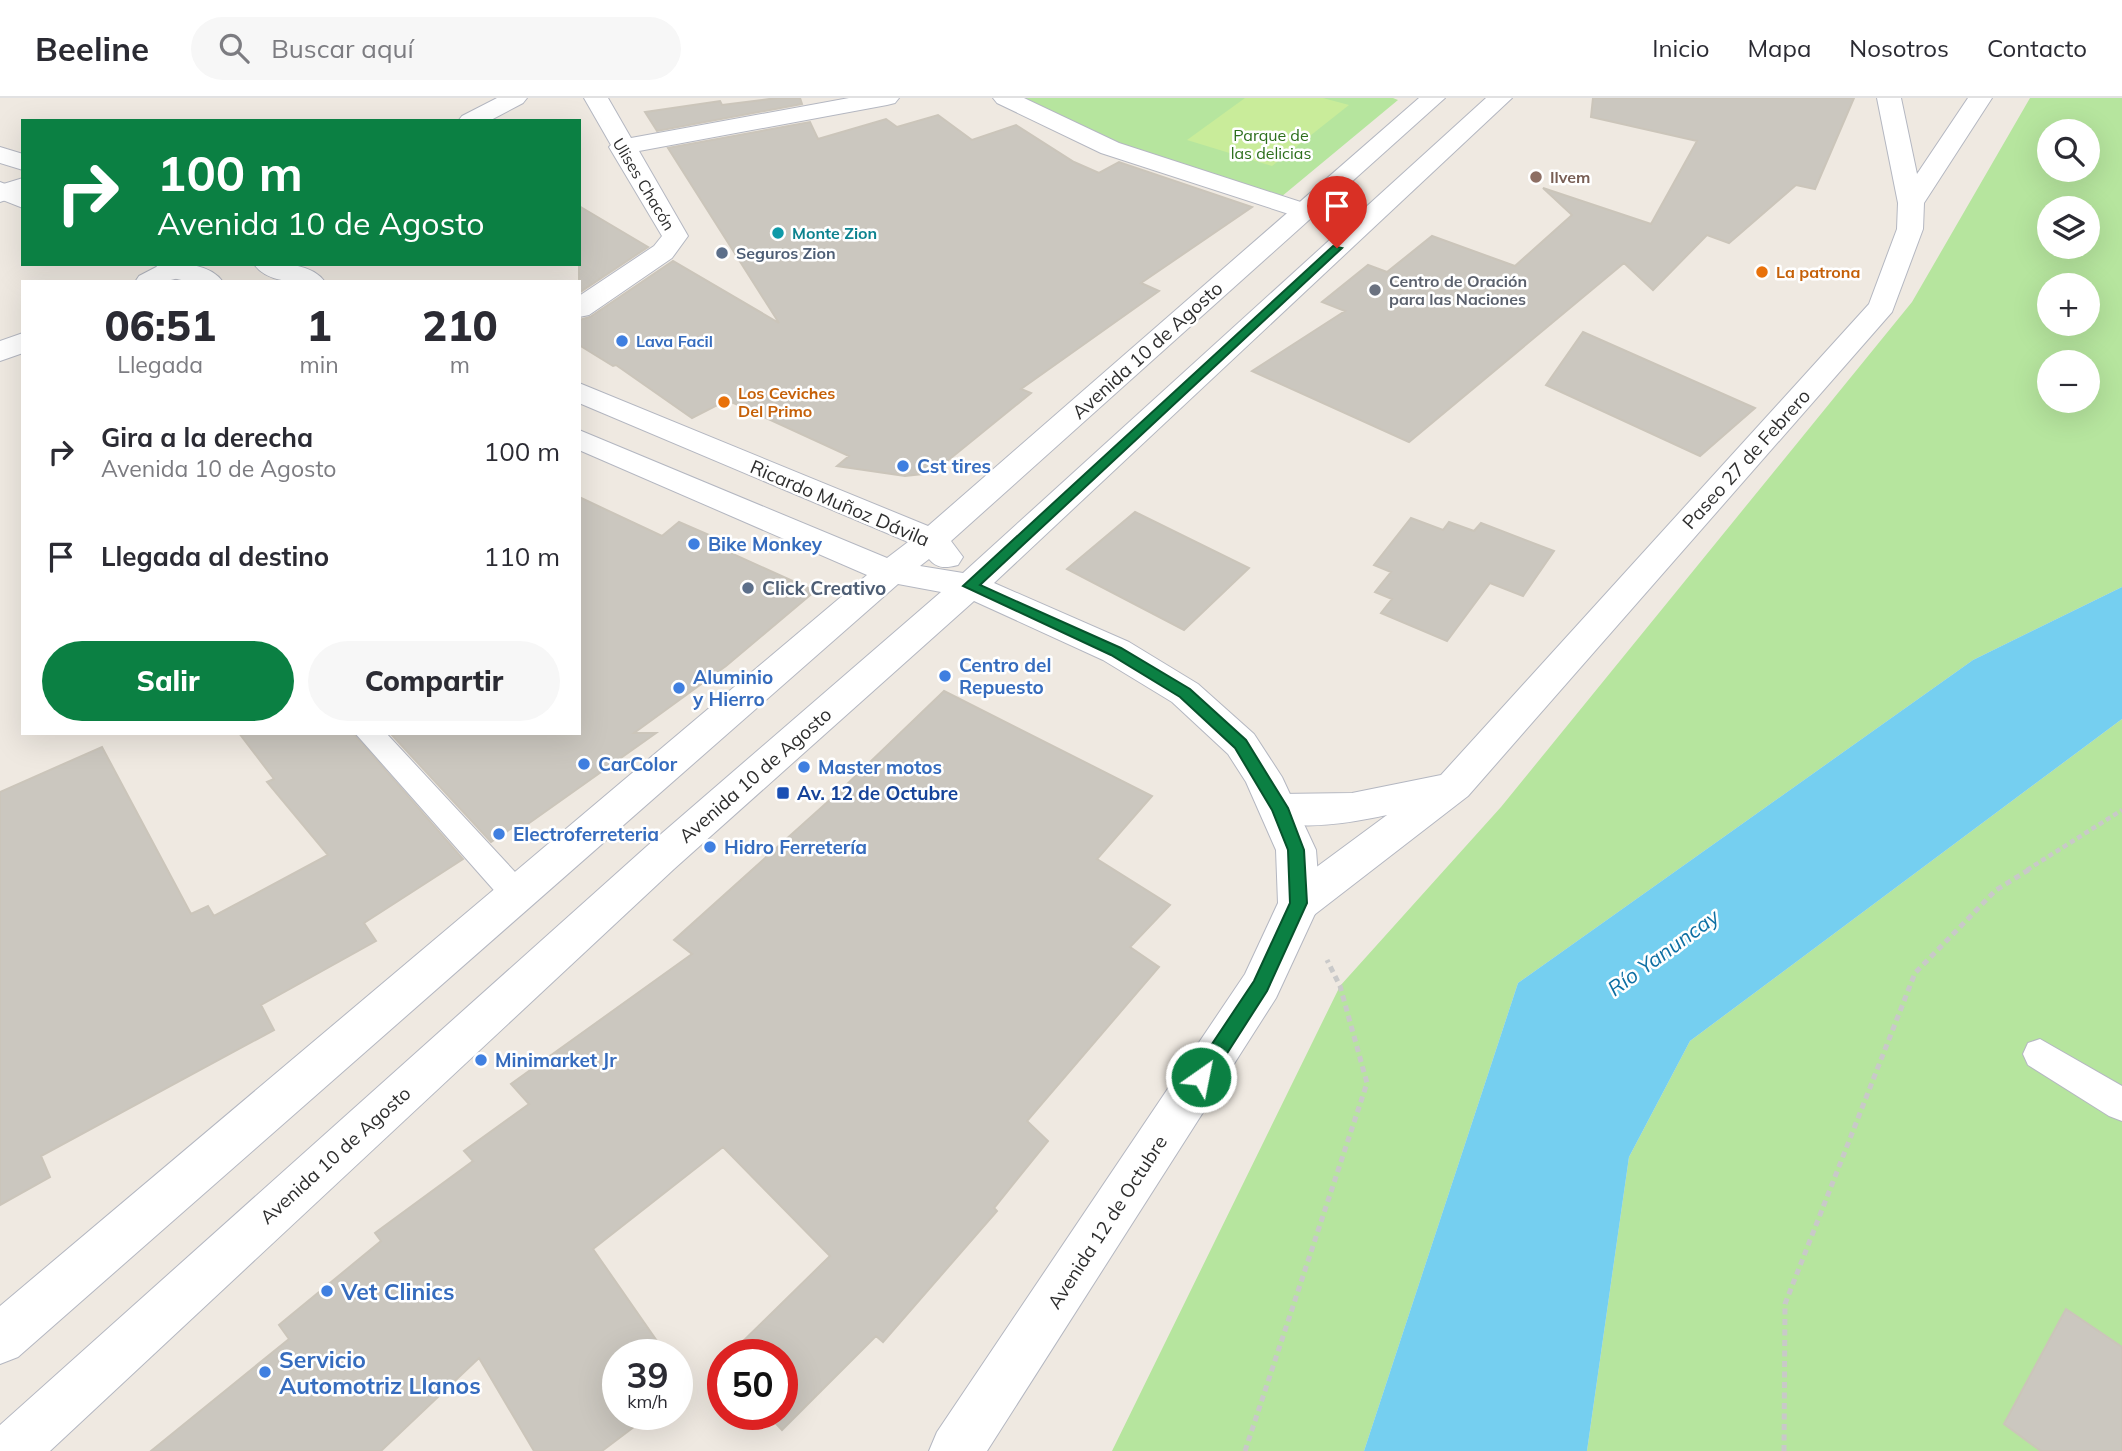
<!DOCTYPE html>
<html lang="es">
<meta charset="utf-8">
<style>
:root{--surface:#fff;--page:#f7f7f7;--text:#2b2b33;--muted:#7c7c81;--line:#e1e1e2;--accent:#0b8043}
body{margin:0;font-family:Mulish,sans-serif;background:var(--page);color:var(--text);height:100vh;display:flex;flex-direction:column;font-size:26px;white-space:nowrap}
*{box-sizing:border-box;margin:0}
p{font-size:23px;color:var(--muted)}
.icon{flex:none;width:38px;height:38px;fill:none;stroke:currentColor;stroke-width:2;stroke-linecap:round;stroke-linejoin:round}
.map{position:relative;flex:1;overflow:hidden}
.details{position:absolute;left:21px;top:182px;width:560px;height:455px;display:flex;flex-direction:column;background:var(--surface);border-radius:0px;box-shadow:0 7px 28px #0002}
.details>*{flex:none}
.hud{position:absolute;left:21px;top:21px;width:560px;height:147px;border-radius:0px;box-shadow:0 7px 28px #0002;background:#0b8043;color:#fff;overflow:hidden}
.fabs{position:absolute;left:2037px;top:21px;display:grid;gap:14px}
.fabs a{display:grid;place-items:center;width:63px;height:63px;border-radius:50%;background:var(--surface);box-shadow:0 7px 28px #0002;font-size:35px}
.speed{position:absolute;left:602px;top:1241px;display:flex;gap:14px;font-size:35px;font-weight:700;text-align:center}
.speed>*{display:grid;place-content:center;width:91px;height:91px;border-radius:50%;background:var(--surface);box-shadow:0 7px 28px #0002;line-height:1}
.speed small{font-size:18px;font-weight:400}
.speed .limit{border:10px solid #d22;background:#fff;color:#111}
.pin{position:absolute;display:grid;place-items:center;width:60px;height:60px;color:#fff;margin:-72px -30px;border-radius:50% 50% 50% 0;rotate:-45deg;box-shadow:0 0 7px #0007}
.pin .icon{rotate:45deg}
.me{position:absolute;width:77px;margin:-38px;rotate:33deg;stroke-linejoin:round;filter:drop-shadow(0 0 5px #0008)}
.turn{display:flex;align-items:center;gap:24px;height:147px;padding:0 21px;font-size:32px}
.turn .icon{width:91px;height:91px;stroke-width:2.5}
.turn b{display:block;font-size:49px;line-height:60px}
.eta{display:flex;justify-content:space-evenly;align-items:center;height:119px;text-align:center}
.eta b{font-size:42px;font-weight:800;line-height:49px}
.button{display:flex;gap:14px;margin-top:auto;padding:14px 21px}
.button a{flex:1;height:80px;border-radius:42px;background:var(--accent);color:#fff;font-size:28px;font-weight:800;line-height:80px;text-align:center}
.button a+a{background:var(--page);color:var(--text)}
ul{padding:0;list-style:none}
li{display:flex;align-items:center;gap:21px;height:105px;padding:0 21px}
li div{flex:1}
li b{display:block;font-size:26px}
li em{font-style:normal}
header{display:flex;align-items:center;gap:42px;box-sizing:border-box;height:98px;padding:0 35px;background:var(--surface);border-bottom:2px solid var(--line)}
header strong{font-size:33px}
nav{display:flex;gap:38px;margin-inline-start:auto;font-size:24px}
.search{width:490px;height:63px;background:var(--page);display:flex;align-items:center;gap:18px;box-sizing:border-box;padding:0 24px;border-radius:38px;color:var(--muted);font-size:26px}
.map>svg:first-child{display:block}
.green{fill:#b6e59e;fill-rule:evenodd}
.pitch{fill:#c9ec9a}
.water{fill:#75cff0}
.building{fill:#cbc7bf;stroke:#cbc5ba;stroke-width:2}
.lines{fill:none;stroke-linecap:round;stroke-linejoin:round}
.lane-casing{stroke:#b4b7c1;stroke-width:2}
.street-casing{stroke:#b4b7c1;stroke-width:2}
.secondary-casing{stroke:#b4b7c1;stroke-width:2}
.path-far1{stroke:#c9c9c9;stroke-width:4.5;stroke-dasharray:5 3.5;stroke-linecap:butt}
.path{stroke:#c9c9c9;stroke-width:5;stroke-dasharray:6 4.5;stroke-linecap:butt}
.lane{fill:#fff;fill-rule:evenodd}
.street{fill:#fff;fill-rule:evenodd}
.secondary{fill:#fff;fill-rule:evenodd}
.route{fill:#0b8043;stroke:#07532c;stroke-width:2}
.education-dot{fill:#8d6e63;stroke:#fff;stroke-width:2.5}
.culture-dot{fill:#0f9aa8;stroke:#fff;stroke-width:2.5}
.service-dot{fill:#5c6f8a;stroke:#fff;stroke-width:2.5}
.food-dot{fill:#e8710a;stroke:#fff;stroke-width:2.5}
.worship-dot{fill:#6b7280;stroke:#fff;stroke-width:2.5}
.shop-dot{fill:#3f7fe0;stroke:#fff;stroke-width:2.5}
.transit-dot{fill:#1a4fb4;stroke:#fff;stroke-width:2.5}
.labels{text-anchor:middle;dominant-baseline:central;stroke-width:5;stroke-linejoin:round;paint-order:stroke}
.far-park-label{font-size:16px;fill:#2c6e1b;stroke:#fff}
.far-education-label{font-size:16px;font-weight:bold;fill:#785e54;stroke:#fff;text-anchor:start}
.far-street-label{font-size:16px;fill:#2e2e2e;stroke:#fff}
.far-culture-label{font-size:16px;font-weight:bold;fill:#0d838f;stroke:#fff;text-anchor:start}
.far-service-label{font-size:16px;font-weight:bold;fill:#4e5e75;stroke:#fff;text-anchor:start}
.far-food-label{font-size:16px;font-weight:bold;fill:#c56008;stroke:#fff;text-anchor:start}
.far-worship-label{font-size:16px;font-weight:bold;fill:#5b616d;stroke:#fff;text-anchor:start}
.far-shop-label{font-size:16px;font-weight:bold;fill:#366cbe;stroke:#fff;text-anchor:start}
.street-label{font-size:19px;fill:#2e2e2e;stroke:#fff}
.shop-label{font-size:19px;font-weight:bold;fill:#366cbe;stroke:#fff;text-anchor:start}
.service-label{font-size:19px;font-weight:bold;fill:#4e5e75;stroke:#fff;text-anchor:start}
.transit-label{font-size:19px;font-weight:bold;fill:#164399;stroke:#fff;text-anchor:start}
.water-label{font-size:21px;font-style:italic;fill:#0d6fa3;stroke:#fff}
.near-shop-label{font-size:23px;font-weight:bold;fill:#366cbe;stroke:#fff;text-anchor:start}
</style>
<header>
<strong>Beeline</strong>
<div class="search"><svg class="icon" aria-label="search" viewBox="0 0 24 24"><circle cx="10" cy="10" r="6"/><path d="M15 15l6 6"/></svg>Buscar aquí</div>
<nav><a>Inicio</a><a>Mapa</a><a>Nosotros</a><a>Contacto</a></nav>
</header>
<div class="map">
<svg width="2122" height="1353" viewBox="0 0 2122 1353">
<rect width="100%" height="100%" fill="#efe9e1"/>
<path class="green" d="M 1018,0 L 1393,0 L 1398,2 L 1281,99 L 1117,47 Z
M 2030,0 L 2122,0 L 2122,489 L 1973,562 L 1518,885 L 1364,1353 L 1112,1353 L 1340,888 L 1501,709 L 1912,204 ZM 2049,33 L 2088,33 L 2088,72 L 2049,72 ZM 2049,110 L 2088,110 L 2088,149 L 2049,149 ZM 2049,187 L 2088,187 L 2088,226 L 2049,226 ZM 2049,264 L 2088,264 L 2088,303 L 2049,303 Z
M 2122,621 L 2122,1353 L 1587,1353 L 1629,1059 L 1690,943 Z"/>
<path class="pitch" d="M 1245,0 L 1323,0 L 1349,7 L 1272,68 L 1187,42 Z"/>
<path class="water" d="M 2122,489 L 2122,621 L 1690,943 L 1629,1059 L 1587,1353 L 1364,1353 L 1518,885 L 1973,562 Z"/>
<path class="building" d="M 777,0 L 800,0 L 802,6 L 657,33 L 645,14 L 720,3 L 722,7 Z
M 1593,0 L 1854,0 L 1815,91 L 1796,87 L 1729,145 L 1707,137 L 1653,192 L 1624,165 L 1409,344 L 1252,273 L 1345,213 L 1322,204 L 1368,167 L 1387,174 L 1432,138 L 1515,168 L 1572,117 L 1543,90 L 1651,126 L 1697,43 L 1591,19 Z
M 938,17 L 972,42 L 1016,27 L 1074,64 L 1099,75 L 1119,64 L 1252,109 L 1141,185 L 1159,193 L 1021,291 L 1031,295 L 940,369 L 923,376 L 905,378 L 837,368 L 849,358 L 727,302 L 692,320 L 616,267 L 613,268 L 579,247 L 579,222 L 590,219 L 673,163 L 779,225 L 668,50 L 810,24 L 818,41 L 886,21 L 897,29 Z
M 579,108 L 648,149 L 579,195 Z
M 1583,234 L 1755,310 L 1700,358 L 1546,287 Z
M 579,399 L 662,438 L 679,424 L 730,446 L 724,452 L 815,493 L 726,568 L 634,635 L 656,635 L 525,728 L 521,724 L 491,744 L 390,635 L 579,635 Z
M 1135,414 L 1249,470 L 1184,532 L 1067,471 Z
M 1411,420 L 1443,432 L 1449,424 L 1474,433 L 1481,425 L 1554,453 L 1523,498 L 1490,485 L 1447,543 L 1381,515 L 1392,501 L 1375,494 L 1391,474 L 1374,467 Z
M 944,593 L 1152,698 L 1097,761 L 1170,807 L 1130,849 L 1159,869 L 1027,1023 L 1048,1043 L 994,1110 L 997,1113 L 883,1244 L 876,1238 L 782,1332 L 767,1316 L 782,1316 L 782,1256 L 730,1256 L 830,1158 L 723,1049 L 593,1151 L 666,1256 L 618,1256 L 618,1316 L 651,1316 L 602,1353 L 534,1353 L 479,1260 L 381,1353 L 151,1353 L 289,1241 L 279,1227 L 381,1143 L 375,1135 L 473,1063 L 464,1053 L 529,1006 L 511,986 L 692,856 L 674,842 L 842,691 Z
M 239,635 L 353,635 L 463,761 L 364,825 L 376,843 L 261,907 L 274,932 L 41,1058 L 50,1079 L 0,1107 L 0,694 L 102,649 L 191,816 L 208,808 L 214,818 L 328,757 L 267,684 L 274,681 Z
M 2066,1211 L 2122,1249 L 2122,1353 L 2041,1353 L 2004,1326 Z"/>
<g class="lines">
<defs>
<path id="lane" d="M 355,635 L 386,635 L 529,789 L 534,798 L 529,807 L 518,811 L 507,807 Z
M 2040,941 L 2122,988 L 2122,1023 L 2109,1018 L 2028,967 L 2023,956 L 2028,945 Z"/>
<path id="street" d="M 497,0 L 527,0 L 523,5 L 489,23 L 458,23 L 462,18 Z
M 584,0 L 608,0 L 631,40 L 849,0 L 899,0 L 895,5 L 887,7 L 639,53 L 688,138 L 672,160 L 589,217 L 579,219 L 579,198 L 654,148 L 662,138 L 609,49 L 611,47 Z
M 993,0 L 1024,0 L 1119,45 L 1313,108 L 1317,113 L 1313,118 L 1295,118 L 1101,55 L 997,5 Z
M 1877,0 L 1901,0 L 1917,76 L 1968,0 L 1992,0 L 1924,105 L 1923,131 L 1892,214 L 1468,698 L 1314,817 L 1299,822 L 1284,817 L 1278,805 L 1284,793 L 1387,717 C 1350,725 1303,733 1266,722 L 1260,711 L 1266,700 L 1280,696 L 1352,695 L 1441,677 L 1869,206 L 1897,131 L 1898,105 Z
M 23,80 L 23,96 L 0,104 L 0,87 Z
M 162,166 L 196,166 C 183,186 157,184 135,184 L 139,178 Z
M 23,235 L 23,255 L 0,263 L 0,243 Z"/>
<path id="secondary" d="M 1419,0 L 1445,0 L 951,443 L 963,459 L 958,467 C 946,470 937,471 929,461 L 920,468 L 963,475 L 1486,0 L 1512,0 L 994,485 L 1129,544 L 1198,586 L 1254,636 L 1282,679 L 1316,752 L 1320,805 L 1276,900 L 987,1353 L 929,1353 L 937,1334 L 1245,876 L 1278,805 L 1276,752 L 1246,684 L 1228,656 L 1172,604 L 1103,562 L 974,503 L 674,771 L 50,1353 L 0,1353 L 0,1327 L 646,749 L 941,494 L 898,486 L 18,1259 L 0,1266 L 0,1208 L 867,477 L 579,352 L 579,332 L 887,460 L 908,444 L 579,305 L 579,285 L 928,428 Z
M 0,49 L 23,56 L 23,72 L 0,65 Z
M 0,84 L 23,93 L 23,110 L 0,101 Z
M 155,166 C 176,166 208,163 223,184 C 201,184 169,187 155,166 Z
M 254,166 C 276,166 310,163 325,184 C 303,184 268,187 254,166 Z"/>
</defs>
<use href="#lane" class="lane-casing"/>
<use href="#street" class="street-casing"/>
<use href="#secondary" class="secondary-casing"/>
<path class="path-far1" d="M 2027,772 L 2122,712"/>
<path class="path" d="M 1245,1353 L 1367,985 L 1340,888 L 1327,862
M 1784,1353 L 1785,1206 L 1915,875 L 1996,792 L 2030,771"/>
<use href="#lane" class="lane"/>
<use href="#street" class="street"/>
<use href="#secondary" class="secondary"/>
</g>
<path class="route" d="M 1333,148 L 1342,150 L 980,487 L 1121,550 L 1190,591 L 1246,642 L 1288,710 L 1304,752 L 1307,805 L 1267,893 L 1208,985 L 1194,985 L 1192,979 L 1194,973 L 1254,883 L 1290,805 L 1288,752 L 1272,712 L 1235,650 L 1180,599 L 1111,557 L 963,488 Z"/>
<circle class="education-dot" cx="1536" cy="79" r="7"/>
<circle class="culture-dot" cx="778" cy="135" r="7"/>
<g class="service-dot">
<circle cx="722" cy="155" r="7"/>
<circle cx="748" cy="490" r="7"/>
</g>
<g class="food-dot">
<circle cx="1762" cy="174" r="7"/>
<circle cx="724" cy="304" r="7"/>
</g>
<circle class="worship-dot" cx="1375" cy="192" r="7"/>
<g class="shop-dot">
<circle cx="622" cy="243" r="7"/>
<circle cx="903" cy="368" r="7"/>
<circle cx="694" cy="446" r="7"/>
<circle cx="945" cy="578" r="7"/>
<circle cx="679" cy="590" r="7"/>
<circle cx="584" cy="666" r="7"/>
<circle cx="804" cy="669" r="7"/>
<circle cx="499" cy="736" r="7"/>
<circle cx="710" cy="749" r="7"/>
<circle cx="481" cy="962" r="7"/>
<circle cx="327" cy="1193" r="7"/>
<circle cx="265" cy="1274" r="7"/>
</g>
<rect class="transit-dot" x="776" y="688" width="14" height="14" rx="3.5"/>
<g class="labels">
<g class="far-park-label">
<text x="1271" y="37">Parque de<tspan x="1271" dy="18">las delicias</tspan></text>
</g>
<g class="far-education-label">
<text x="1550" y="79">Ilvem</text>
</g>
<g class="far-street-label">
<text transform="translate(644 86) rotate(59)">Ulises Chacón</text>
</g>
<g class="far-culture-label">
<text x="792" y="135">Monte Zion</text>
</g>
<g class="far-service-label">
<text x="736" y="155">Seguros Zion</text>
</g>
<g class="far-food-label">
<text x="1776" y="174">La patrona</text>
<text x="738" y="295">Los Ceviches<tspan x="738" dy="18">Del Primo</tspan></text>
</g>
<g class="far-worship-label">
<text x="1389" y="183">Centro de Oración<tspan x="1389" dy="18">para las Naciones</tspan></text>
</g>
<g class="far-shop-label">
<text x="636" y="243">Lava Facil</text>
</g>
<g class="street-label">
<text transform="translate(1147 252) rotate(-42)">Avenida 10 de Agosto</text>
<text transform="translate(1746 361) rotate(-48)">Paseo 27 de Febrero</text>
<text transform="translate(840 405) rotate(23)">Ricardo Muñoz Dávila</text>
<text transform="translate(755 677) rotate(-41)">Avenida 10 de Agosto</text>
<text transform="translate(335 1057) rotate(-42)">Avenida 10 de Agosto</text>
<text transform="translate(1107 1124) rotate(-57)">Avenida 12 de Octubre</text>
</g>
<g class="shop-label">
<text x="917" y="368">Cst tires</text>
<text x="708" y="446">Bike Monkey</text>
<text x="959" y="567">Centro del<tspan x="959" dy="22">Repuesto</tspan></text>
<text x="693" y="579">Aluminio<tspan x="693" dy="22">y Hierro</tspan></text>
<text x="598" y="666">CarColor</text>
<text x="818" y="669">Master motos</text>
<text x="513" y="736">Electroferreteria</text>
<text x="724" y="749">Hidro Ferretería</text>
<text x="495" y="962">Minimarket Jr</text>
</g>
<g class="service-label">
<text x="762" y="490">Click Creativo</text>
</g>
<g class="transit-label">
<text x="797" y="695">Av. 12 de Octubre</text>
</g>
<g class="water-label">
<text transform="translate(1663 854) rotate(-36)">Río Yanuncay</text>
</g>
<g class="near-shop-label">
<text x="341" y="1193">Vet Clinics</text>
<text x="279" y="1261">Servicio<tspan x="279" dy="26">Automotriz Llanos</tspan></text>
</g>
</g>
</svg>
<div class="fabs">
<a><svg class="icon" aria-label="search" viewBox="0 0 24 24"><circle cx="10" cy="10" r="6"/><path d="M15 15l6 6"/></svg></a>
<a><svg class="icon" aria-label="layers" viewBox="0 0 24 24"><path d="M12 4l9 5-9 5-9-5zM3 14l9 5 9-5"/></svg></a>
<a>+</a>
<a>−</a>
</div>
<div class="speed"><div>39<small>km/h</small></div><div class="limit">50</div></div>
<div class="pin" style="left:1337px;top:150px;background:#d93025"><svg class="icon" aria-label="arrive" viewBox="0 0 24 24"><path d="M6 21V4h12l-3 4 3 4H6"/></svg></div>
<svg class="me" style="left:1201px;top:979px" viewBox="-20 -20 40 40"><circle r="17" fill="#0b8043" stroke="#fff" stroke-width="3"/><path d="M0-11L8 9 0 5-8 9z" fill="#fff"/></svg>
<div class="hud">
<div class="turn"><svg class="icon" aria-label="right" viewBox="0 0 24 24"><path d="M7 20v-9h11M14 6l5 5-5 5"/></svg><div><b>100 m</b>Avenida 10 de Agosto</div></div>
</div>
<section class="details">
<div class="eta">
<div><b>06:51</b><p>Llegada</p></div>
<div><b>1</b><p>min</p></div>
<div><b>210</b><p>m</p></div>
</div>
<ul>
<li><svg class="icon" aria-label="right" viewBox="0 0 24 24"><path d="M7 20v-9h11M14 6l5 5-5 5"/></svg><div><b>Gira a la derecha</b><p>Avenida 10 de Agosto</p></div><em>100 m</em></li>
<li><svg class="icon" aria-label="arrive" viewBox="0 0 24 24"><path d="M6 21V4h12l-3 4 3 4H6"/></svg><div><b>Llegada al destino</b></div><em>110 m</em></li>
</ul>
<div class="button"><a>Salir</a><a>Compartir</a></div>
</section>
</div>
